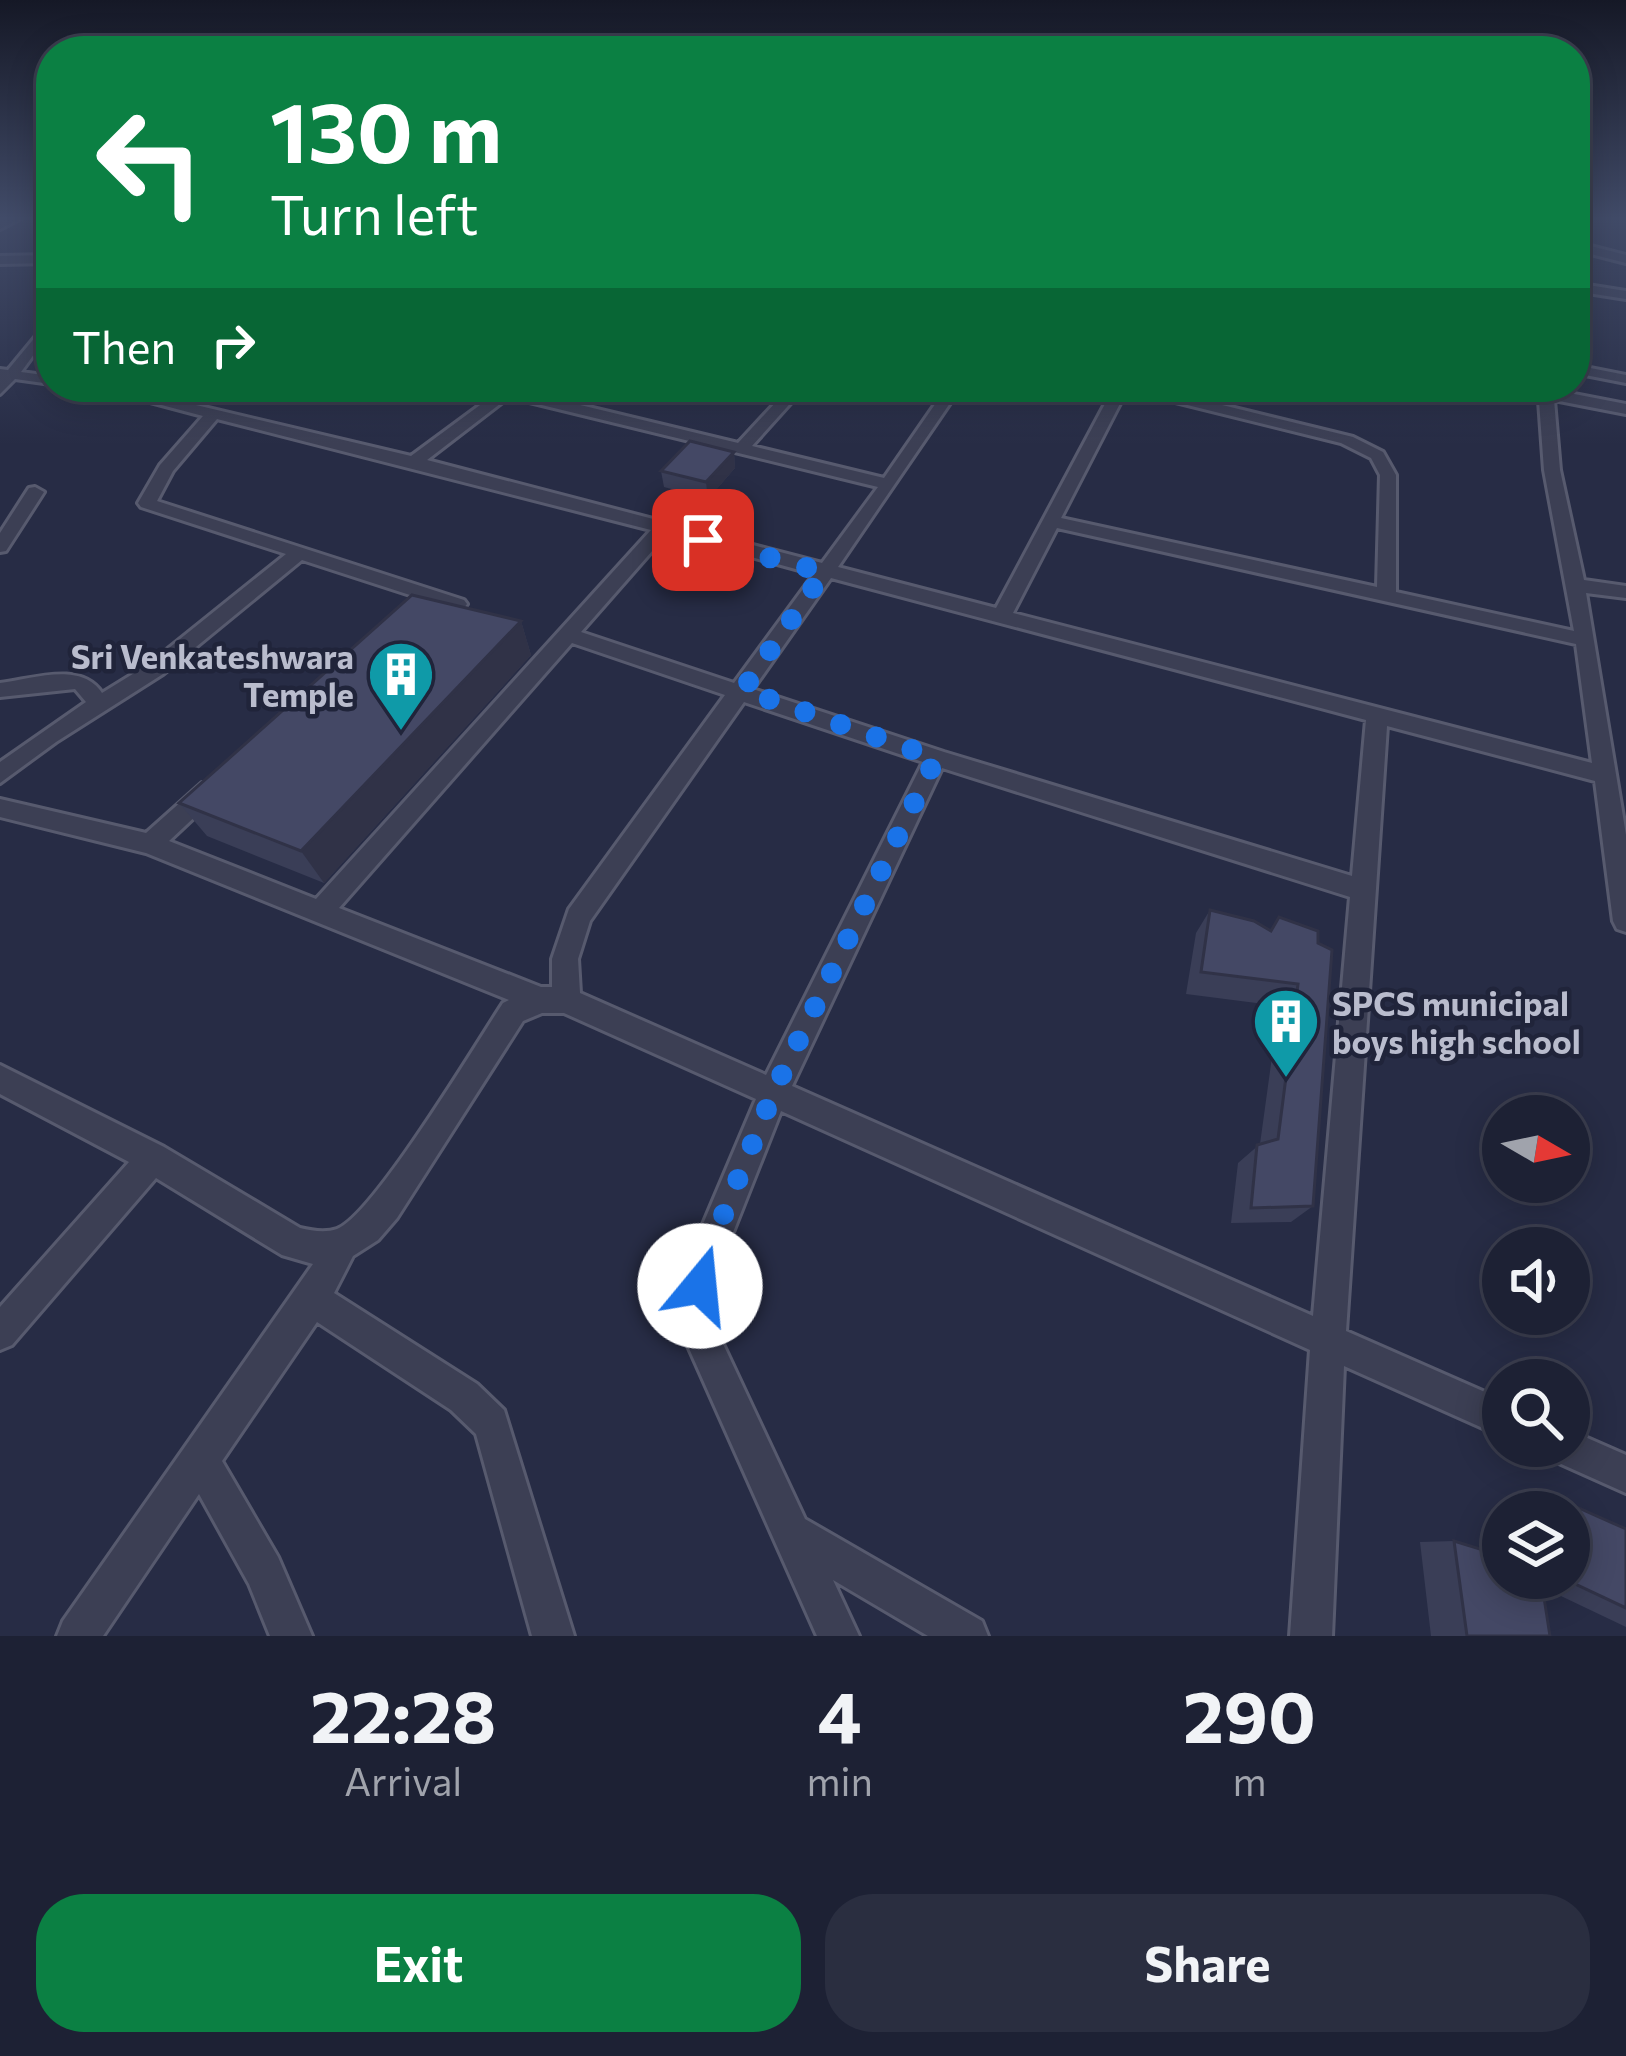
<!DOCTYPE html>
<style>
:root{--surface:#1d2134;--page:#2a2e40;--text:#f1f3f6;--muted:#a0a3ac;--line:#3b3e4f;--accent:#0b8043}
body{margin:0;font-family:Commissioner,sans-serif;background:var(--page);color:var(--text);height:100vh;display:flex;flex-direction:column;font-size:45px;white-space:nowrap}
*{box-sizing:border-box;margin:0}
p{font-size:39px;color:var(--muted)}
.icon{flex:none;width:66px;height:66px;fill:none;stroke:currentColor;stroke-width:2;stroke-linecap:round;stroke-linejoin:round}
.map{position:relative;height:1636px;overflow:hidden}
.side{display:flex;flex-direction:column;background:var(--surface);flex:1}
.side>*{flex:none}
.banner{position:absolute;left:36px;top:36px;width:1554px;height:366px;border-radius:48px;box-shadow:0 6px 30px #0003,0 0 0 3px var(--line);background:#0b8043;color:#fff;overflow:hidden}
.needle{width:78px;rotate:99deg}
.controls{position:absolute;left:1482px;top:1095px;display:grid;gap:24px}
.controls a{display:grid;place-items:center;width:108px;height:108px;border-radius:50%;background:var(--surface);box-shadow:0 6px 30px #0003,0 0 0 3px var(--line);font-size:60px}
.pin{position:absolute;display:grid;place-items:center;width:102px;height:102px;color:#fff;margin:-51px;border-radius:24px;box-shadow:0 6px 18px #0006}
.me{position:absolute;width:132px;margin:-66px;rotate:17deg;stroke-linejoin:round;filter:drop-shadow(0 0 9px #0008)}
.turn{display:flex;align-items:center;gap:42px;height:252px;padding:0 36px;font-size:54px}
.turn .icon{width:156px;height:156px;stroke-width:2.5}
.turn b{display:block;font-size:84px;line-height:102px}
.then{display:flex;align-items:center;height:114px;padding:0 36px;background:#0003;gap:24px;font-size:45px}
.eta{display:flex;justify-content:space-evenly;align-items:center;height:204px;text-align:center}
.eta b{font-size:72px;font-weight:700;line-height:84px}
.cta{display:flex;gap:24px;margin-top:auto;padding:24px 36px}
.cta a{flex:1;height:138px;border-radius:48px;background:var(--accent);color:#fff;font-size:48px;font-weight:700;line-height:138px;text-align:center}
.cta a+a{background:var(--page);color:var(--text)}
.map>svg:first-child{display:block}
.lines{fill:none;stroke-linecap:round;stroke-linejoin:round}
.street-casing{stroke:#575a6e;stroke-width:6}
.street{fill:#3c3f54;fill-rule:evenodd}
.wall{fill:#3a3e57}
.shaded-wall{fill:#303247}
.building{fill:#444865;stroke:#303247;stroke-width:3}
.route{stroke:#1a73e8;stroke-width:21;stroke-dasharray:0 37.8}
.labels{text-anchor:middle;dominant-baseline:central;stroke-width:9;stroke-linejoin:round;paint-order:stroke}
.poi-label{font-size:33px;font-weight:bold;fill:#b9bccd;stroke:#20243a;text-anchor:end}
</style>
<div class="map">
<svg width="1626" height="1636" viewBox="0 0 1626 1636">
<rect width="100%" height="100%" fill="#272c45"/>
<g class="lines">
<defs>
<path id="street" d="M 11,216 L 25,216 L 0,229 L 0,221 Z
M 1575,242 L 1626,255 L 1626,263 L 1575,250 Z
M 51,255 L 51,263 L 0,264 L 0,256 Z
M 1575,283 L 1626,291 L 1626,299 L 1575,291 Z
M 51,318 L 51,331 L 21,372 L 51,376 L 51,384 L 15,379 L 0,394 L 0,369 L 8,370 Z
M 1575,365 L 1626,375 L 1626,383 L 1575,373 Z
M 94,387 L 120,387 L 411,456 L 495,394 L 479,387 L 519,387 L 518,390 L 738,443 L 790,387 L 805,387 L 752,446 L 884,478 L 947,387 L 961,387 L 838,567 L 996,608 L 1114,387 L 1149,387 L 1353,437 L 1383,452 L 1396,475 L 1396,592 L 1574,631 L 1544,470 L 1538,387 L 1626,404 L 1626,414 L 1554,400 L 1560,470 L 1584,580 L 1626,586 L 1626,598 L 1586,593 L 1626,835 L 1626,932 L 1617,929 L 1613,921 L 1595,781 L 1387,726 L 1346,1331 L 1503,1400 L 1503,1437 L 1344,1366 L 1332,1636 L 1290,1636 L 1310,1350 L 781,1111 L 724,1255 L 718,1286 L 723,1344 L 805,1519 L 982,1621 L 988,1636 L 928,1636 L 833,1580 L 859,1636 L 817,1636 L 688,1346 L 684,1286 L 690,1255 L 756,1099 L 564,1013 L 542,1013 L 523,1021 L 397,1218 L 378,1240 L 353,1256 L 334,1293 L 477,1384 L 504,1410 L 574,1636 L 532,1636 L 476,1434 L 451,1410 L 317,1322 L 222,1461 L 278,1557 L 312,1636 L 270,1636 L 249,1584 L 199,1494 L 103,1636 L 57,1636 L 63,1621 L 313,1264 L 282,1255 L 156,1178 L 12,1345 L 0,1350 L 0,1307 L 129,1162 L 0,1094 L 0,1065 L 164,1147 L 300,1228 C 312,1231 326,1233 337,1229 C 373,1216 476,1044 503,1003 L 509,1000 L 146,853 L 0,817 L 0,799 L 146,833 L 202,783 L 218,783 L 222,789 L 218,795 L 169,841 L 316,899 L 651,530 L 217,419 L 173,471 L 157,501 L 464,600 L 467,604 L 464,608 L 450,608 L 302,560 L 163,674 L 56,742 L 0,783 L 0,762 L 86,702 L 75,689 L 0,697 L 0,683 C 33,679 81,661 102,693 L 149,664 L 286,554 L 141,507 L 138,503 L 160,465 L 203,416 ZM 1127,390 L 1341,443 L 1371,458 L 1380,475 L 1377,587 L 1061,518 ZM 509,397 L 878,487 L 822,563 L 427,460 ZM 1057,528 L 1576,644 L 1592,763 L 1013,613 ZM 667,534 L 814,574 L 734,683 L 581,632 ZM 831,578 L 1366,720 L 1352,876 L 944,752 L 753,689 ZM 572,643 L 725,695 L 569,909 L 552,959 L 552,987 L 541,987 L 339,908 ZM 744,702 L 923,762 L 766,1075 L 580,993 L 578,959 L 590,921 ZM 942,768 L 1350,897 L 1313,1316 L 792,1086 Z
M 35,487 L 44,492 L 6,551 L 0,552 L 0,533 L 29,488 Z
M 1569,1430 L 1626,1455 L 1626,1493 L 1550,1459 L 1544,1446 L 1569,1446 Z"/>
</defs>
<use href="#street" class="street-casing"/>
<use href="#street" class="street"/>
</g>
<path class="wall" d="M 734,452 L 735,468 L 708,499 L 664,487 L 661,471 Z
M 521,621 L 531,655 L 324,883 L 207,836 L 179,803 Z
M 1210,910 L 1270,930 L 1318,931 L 1313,1206 L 1291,1222 L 1231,1223 L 1238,1163 L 1260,1144 L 1279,1006 L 1186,994 L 1196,933 Z
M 1563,1501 L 1626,1529 L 1626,1627 L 1542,1587 L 1550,1636 L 1431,1636 L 1420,1542 L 1454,1541 L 1503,1578 L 1569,1578 L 1569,1512 L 1524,1512 L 1524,1504 Z"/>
<path class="shaded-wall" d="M 734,452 L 735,468 L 708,499 L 706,482 Z
M 521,621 L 531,655 L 324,883 L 301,851 Z"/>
<path class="building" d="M 690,441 L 734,452 L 706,482 L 661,471 Z
M 412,595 L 521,621 L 301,851 L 179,803 Z
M 1210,910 L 1254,921 L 1271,931 L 1279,917 L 1318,931 L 1318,943 L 1332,950 L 1313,1206 L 1251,1208 L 1257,1145 L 1278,1139 L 1298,984 L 1201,972 Z
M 1563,1501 L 1626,1529 L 1626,1608 L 1569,1581 L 1569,1512 L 1564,1512 Z
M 1454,1541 L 1503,1556 L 1503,1578 L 1541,1578 L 1550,1636 L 1467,1636 Z"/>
<linearGradient id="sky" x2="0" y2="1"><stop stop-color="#151826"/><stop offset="0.49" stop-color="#414b68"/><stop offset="1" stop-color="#414b68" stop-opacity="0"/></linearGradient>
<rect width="1626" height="445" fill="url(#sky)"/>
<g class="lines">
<path class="route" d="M 700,1286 L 707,1255 L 774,1091 L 936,758 L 743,690 L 824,572 L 703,540"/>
</g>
<defs>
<symbol id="building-pin" viewBox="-11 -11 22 30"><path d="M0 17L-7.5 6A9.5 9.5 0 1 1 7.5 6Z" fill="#0f9aa8" stroke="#20243a"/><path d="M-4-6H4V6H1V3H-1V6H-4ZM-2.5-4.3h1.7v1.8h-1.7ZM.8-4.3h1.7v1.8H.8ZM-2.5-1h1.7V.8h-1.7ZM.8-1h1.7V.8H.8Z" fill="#fff"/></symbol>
</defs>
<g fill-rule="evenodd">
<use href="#building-pin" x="363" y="636" width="76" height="104"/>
<use href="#building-pin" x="1248" y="983" width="76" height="104"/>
</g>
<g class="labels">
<g class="poi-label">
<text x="354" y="655">Sri Venkateshwara<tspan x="354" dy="38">Temple</tspan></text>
<text x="1332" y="1002" text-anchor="start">SPCS municipal<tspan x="1332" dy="38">boys high school</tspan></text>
</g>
</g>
</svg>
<div class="controls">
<a><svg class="needle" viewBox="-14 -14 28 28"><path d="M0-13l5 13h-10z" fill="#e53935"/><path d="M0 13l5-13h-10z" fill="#a0a3ac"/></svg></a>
<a><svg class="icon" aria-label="sound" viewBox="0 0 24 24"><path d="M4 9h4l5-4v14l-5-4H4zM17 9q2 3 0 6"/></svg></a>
<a><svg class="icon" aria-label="search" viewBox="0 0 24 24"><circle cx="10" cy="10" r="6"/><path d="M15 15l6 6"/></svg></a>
<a><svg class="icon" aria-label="layers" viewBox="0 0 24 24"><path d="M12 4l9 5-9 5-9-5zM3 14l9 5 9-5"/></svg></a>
</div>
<div class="pin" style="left:703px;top:540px;background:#d93025"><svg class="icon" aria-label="arrive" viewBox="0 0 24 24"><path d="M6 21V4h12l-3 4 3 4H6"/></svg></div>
<svg class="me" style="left:700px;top:1286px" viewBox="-20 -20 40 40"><circle r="19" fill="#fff"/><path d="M0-13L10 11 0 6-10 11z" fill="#1a73e8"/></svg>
<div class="banner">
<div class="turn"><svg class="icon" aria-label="left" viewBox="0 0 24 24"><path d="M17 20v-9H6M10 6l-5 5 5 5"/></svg><div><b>130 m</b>Turn left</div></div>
<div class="then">Then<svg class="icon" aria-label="right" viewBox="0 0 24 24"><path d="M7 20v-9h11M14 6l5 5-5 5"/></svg></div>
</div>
</div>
<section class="side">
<div class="eta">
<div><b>22:28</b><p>Arrival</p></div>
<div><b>4</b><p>min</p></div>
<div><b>290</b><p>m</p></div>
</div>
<div class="cta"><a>Exit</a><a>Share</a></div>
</section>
